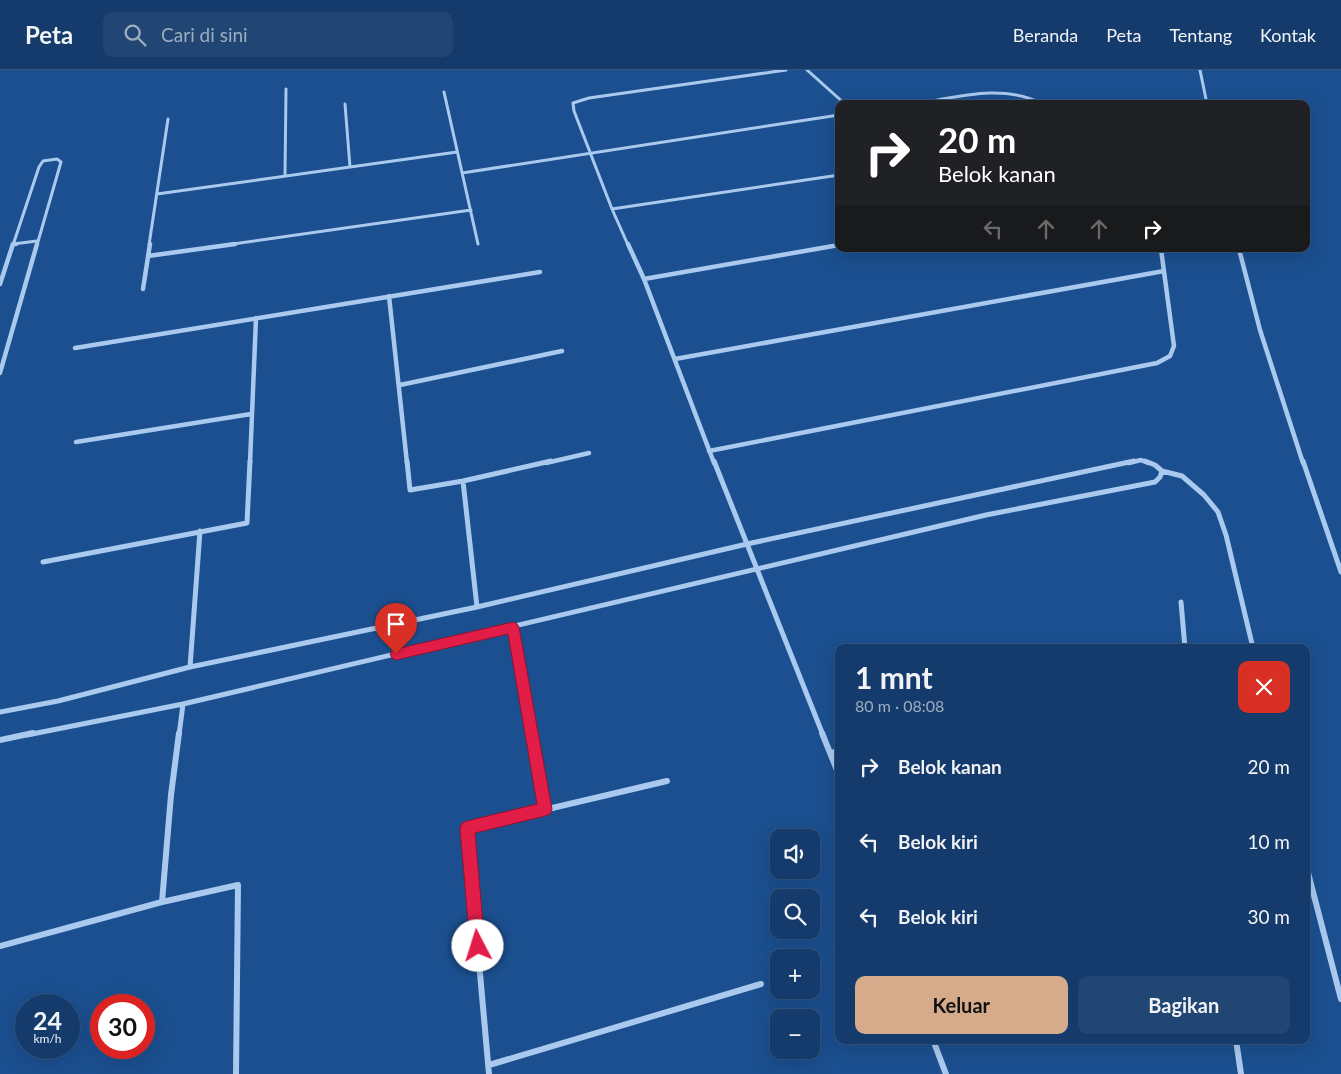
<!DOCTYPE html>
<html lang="id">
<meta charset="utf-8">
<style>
:root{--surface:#143b6b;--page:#214673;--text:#f1f3f6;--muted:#9dadc1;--line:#33557e;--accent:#d6ab8b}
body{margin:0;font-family:Lato,sans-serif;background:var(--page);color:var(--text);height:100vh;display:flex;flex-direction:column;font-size:19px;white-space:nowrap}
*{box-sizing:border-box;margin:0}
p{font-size:16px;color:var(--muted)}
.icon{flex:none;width:28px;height:28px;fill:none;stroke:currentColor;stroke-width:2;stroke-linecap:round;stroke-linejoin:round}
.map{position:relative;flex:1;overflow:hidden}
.drawer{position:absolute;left:835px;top:574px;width:475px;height:400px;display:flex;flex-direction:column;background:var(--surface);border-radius:10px;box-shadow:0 5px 20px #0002,0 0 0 1px var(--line)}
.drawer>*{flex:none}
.guide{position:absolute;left:835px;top:30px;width:475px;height:152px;border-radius:10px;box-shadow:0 5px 20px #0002,0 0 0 1px var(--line);background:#202124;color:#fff;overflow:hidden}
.tools{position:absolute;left:770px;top:759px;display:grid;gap:10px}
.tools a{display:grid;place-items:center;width:50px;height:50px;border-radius:10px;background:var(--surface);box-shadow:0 5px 20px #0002,0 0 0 1px var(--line);font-size:25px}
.speed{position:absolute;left:15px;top:924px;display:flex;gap:10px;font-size:25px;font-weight:700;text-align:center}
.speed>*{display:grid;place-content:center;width:65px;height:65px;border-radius:50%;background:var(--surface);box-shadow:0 5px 20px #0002,0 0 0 1px var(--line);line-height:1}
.speed small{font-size:12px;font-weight:400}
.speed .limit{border:8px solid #d22;background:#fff;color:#111}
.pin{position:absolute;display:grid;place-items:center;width:42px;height:42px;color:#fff;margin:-51px -21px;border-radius:50% 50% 50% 0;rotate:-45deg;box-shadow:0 0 5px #0007}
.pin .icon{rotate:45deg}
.me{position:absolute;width:55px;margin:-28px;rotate:355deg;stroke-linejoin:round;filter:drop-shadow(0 0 4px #0008)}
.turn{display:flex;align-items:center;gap:18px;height:105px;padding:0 20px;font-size:22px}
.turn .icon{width:65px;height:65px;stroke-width:2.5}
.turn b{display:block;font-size:35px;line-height:42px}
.lanes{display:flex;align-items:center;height:48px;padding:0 20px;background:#0003;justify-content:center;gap:25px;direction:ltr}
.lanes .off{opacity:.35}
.round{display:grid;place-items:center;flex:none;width:52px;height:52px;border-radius:10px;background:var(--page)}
.summary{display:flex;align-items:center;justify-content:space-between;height:85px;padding:0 20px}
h1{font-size:30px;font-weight:700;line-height:38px}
.action{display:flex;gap:10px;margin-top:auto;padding:10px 20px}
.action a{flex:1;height:58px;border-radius:10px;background:var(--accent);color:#111;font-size:20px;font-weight:700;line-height:58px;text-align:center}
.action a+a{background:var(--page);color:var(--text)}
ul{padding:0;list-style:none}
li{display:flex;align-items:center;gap:15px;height:75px;padding:0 20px}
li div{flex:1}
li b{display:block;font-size:19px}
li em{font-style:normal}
header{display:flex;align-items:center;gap:30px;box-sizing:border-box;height:70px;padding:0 25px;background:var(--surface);border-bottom:1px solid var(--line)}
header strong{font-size:24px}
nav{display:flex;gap:28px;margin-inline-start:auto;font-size:18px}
.search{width:350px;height:45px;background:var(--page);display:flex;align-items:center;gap:12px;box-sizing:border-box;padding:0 18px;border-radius:10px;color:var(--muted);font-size:19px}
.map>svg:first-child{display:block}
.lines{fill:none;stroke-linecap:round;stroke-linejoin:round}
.street-far3{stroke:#a9c9ee;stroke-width:3}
.street-far2{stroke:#a9c9ee;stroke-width:4.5}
.street-far1{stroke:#a9c9ee;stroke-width:5}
.street{stroke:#a9c9ee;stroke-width:6}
.route{fill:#e11d48;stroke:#92132f}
</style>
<header>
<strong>Peta</strong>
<div class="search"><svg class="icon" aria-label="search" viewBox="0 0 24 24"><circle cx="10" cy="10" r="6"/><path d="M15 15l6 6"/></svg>Cari di sini</div>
<nav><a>Beranda</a><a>Peta</a><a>Tentang</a><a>Kontak</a></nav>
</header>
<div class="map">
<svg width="1341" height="1004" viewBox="0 0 1341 1004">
<rect width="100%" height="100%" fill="#1b4f8f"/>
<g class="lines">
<path class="street-far3" d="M 807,0 L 845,34
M 1200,0 L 1207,34
M 444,22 L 478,174
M 345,34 L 350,97
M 915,34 C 958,27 1002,13 1043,34
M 462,103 L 839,45
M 285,106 L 286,19
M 157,124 L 457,82
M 612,139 L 839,105
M 13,174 L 37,171
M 13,175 L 39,97 L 43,91 L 57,89 L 61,92 L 37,175
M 149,175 L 168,49
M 226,175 L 471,140
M 628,175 L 612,139 L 574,41 L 573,33 L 589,28 L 786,0"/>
<path class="street-far2" d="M 13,174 L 16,174
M 628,174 L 644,209 L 714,393
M 1239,179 L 1260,260 L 1303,393
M 148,186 L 235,174
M 644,209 L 839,175
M 0,214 L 13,174
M 143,219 L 150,174
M 389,226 L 407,393
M 75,278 L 540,202
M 675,289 L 1164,201
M 0,303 L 37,174
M 400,315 L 562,281
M 76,372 L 251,344
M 709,381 L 1157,293 L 1170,286 L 1174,276 L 1161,179
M 250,393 L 256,248
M 546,393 L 589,383
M 1129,393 L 1141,390 L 1148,393"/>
<path class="street-far1" d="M 407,391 L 410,420 L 463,411 L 477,537
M 714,391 L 823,665
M 1145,391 L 1155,395 L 1162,401 L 1182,406 L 1204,425 L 1218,442 L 1226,465 L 1253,578
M 1303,391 L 1341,502
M 463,411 L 551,391
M 43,492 L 247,453 L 250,391
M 1181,532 L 1185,578
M 513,557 L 532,665
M 190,597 L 200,461
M 0,642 L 58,631 L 190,597 L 477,537 L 747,474 L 1134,391
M 27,665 L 183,634 L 986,445 L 1155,412 L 1160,407 L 1162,401
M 179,665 L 183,634"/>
<path class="street" d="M 179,663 L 171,725 L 162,832 L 238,815 L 236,1004
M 532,663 L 545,739
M 822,663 L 839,705
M 0,670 L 33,663
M 831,683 L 839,681
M 1306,795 L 1341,929
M 0,876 L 162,832
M 933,970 L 946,1004
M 1236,970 L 1241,1004
M 489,995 L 761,914
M 489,1004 L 467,758 L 667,711"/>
</g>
<path class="route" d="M 513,552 L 517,554 L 519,557 L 552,739 L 550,744 L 545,746 L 475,763 L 485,876 L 483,882 L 478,884 L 473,882 L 470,876 L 460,758 L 462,753 L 467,751 L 537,734 L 508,564 L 396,590 L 392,588 L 390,584 L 392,581 L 396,579 Z"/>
</svg>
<div class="tools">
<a><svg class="icon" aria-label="sound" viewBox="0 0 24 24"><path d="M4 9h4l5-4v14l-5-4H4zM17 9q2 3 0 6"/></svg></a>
<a><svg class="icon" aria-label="search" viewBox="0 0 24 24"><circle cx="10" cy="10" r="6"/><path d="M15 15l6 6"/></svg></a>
<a>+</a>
<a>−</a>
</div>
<div class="speed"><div>24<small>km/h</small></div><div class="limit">30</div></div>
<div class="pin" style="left:396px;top:584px;background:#d93025"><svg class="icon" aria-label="arrive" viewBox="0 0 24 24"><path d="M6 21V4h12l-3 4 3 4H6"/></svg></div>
<svg class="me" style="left:478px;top:876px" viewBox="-20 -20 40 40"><circle r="19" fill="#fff"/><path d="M0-13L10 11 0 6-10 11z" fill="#e11d48"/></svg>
<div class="guide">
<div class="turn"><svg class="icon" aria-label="right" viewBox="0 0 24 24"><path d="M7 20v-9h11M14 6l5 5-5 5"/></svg><div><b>20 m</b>Belok kanan</div></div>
<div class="lanes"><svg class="icon off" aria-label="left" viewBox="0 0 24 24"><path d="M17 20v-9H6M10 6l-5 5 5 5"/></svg><svg class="icon off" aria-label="ahead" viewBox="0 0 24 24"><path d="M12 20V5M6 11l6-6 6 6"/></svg><svg class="icon off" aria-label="ahead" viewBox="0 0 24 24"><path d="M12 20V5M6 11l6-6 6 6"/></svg><svg class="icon" aria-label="right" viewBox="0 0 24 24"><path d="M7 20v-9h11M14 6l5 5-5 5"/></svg></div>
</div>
<section class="drawer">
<div class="summary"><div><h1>1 mnt</h1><p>80 m · 08:08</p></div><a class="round" style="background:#d93025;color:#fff"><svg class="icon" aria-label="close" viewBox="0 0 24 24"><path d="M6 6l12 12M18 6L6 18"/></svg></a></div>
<ul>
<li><svg class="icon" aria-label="right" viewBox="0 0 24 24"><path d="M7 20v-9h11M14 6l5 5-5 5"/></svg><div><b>Belok kanan</b></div><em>20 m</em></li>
<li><svg class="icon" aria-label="left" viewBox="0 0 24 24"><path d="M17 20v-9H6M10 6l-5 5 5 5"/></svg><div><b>Belok kiri</b></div><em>10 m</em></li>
<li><svg class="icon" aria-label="left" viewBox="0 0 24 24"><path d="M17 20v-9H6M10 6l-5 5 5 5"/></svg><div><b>Belok kiri</b></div><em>30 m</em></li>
</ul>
<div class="action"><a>Keluar</a><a>Bagikan</a></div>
</section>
</div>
